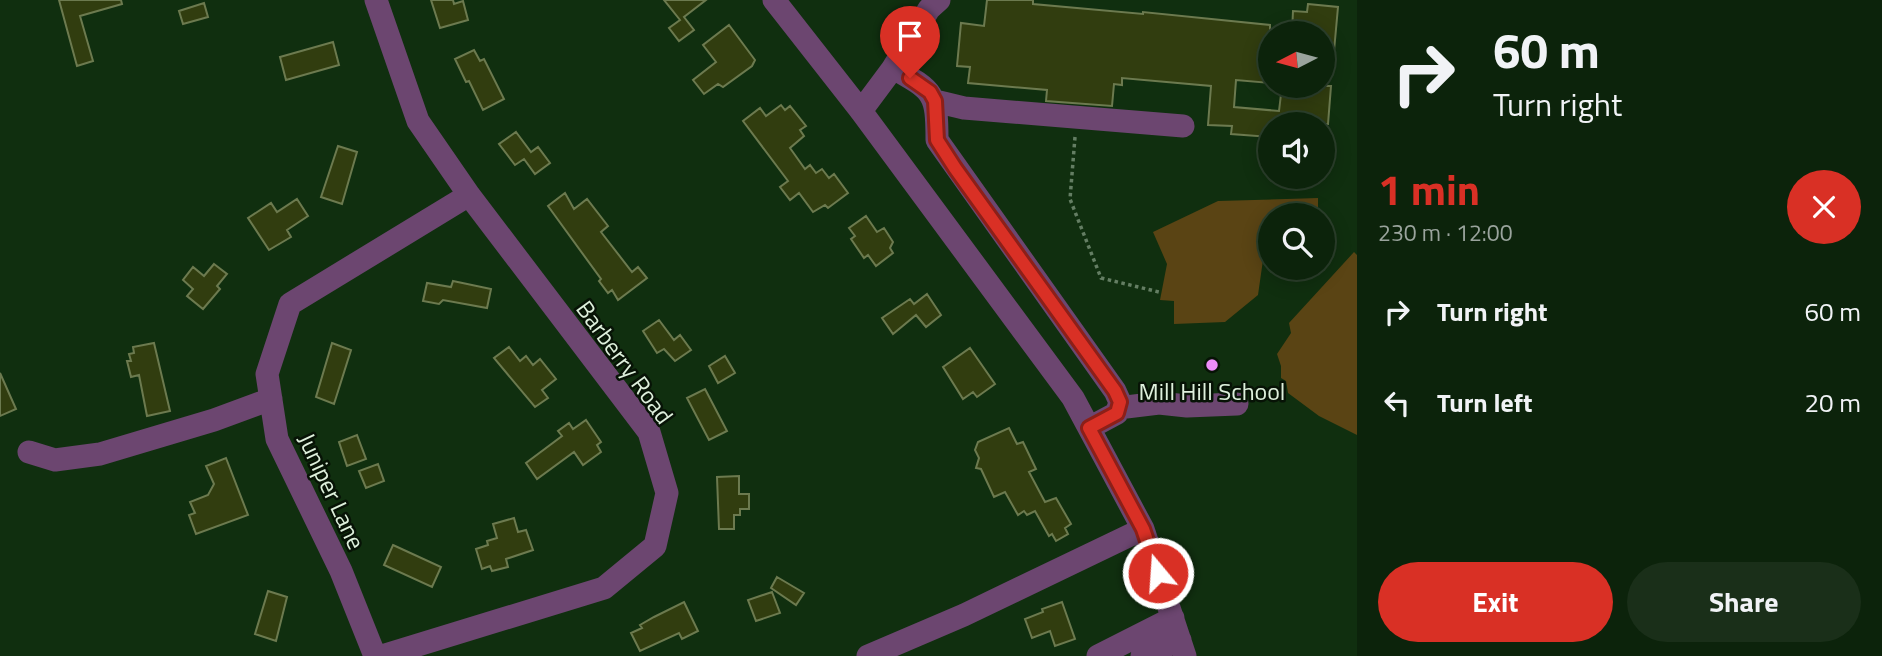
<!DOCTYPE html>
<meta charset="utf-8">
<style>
:root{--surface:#0c230b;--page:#1a2f19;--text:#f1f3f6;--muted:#9aa49d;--line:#2c402c;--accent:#d93025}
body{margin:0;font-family:"Titillium Web",sans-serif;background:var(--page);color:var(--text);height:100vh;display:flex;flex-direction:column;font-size:26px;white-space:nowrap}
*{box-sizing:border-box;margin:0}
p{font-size:23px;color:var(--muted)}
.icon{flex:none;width:38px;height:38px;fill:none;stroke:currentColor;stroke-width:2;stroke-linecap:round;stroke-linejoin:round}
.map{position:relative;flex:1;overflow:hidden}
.drawer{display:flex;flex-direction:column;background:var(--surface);width:525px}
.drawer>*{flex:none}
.top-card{background:#0c230b;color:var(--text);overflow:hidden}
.needle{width:46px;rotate:264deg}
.fabs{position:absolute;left:1258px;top:21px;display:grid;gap:14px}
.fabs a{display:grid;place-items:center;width:77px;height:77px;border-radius:50%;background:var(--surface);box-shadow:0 4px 18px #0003,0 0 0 2px var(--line);font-size:35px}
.pin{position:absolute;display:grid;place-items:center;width:60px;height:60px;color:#fff;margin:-72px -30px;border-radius:50% 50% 50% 0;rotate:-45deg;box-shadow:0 0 7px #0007}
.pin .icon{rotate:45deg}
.me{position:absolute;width:77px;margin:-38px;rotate:342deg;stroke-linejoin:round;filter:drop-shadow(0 0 5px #0008)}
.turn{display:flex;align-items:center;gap:24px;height:147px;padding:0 21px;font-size:32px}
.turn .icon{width:91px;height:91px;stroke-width:2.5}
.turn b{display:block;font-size:49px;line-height:60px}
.round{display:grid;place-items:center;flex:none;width:74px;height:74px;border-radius:37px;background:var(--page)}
.head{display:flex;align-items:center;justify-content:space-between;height:119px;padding:0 21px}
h1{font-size:42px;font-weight:700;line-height:52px;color:var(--accent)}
.cta{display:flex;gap:14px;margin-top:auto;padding:14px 21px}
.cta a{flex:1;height:80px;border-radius:42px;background:var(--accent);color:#fff;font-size:28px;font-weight:700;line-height:80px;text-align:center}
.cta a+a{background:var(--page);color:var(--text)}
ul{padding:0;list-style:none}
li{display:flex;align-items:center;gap:21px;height:91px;padding:0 21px}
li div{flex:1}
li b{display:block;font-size:26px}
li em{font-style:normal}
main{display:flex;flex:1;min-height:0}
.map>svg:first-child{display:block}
.green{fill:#5a4414}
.building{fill:#313d0f;stroke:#6c7a4f;stroke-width:2}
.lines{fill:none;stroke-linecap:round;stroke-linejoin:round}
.path{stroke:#647e63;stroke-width:3.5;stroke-dasharray:3.5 3.5;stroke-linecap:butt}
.minor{stroke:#6c4670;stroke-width:23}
.route-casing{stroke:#8d1f18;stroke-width:18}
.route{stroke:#d93025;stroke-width:12}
.poi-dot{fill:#ed8cf9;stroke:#071306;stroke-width:2.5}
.labels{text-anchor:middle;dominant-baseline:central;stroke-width:5;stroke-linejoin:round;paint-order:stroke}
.street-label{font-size:24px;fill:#def0dc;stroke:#071306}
.poi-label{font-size:24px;fill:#def0dc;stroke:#071306}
</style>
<main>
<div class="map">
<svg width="1357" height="656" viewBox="0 0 1357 656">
<rect width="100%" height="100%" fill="#102f0f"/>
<path class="green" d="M 1318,198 L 1318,215 L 1270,215 L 1270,253 L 1264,253 L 1258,295 L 1225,322 L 1174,324 L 1174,301 L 1160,300 L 1167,264 L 1153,232 L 1218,201 Z
M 1354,252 L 1357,255 L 1357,435 L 1319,416 L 1288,393 L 1286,381 L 1281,378 L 1281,366 L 1277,354 L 1291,333 L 1289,323 Z"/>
<path class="building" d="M 59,0 L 121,0 L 122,4 L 80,16 L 93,61 L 77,66 Z
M 431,0 L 453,0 L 454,4 L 463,1 L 468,20 L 440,28 Z
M 664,0 L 706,0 L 684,17 L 694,30 L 679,41 L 669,28 L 680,20 Z
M 987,0 L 1033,0 L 1033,4 L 1143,14 L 1143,12 L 1270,25 L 1270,83 L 1236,80 L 1234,107 L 1279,111 L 1282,86 L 1331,86 L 1328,124 L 1270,124 L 1270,137 L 1231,134 L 1232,126 L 1208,125 L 1211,86 L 1122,78 L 1122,85 L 1114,84 L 1112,106 L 1046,101 L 1047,90 L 968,83 L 970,67 L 957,66 L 961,23 L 984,26 Z
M 204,3 L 208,17 L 183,24 L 179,11 Z
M 1308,4 L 1338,7 L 1333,62 L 1323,62 L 1323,33 L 1292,33 L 1293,11 L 1307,12 Z
M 729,25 L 755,60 L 752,66 L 723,87 L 718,84 L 704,94 L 693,80 L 716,62 L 703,45 Z
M 333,42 L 339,65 L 286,80 L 280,57 Z
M 474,50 L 480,61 L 484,59 L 504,99 L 483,110 L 469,81 L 466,82 L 455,59 Z
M 781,105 L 785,110 L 790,106 L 806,126 L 800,130 L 804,136 L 790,148 L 805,169 L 810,165 L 816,173 L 822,169 L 829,178 L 834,174 L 848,193 L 828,208 L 825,205 L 813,212 L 799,193 L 790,200 L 780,187 L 788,181 L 743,121 L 760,108 L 766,116 Z
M 516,132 L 531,152 L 538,147 L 550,163 L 535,174 L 524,159 L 515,165 L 499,144 Z
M 338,146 L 357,152 L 342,204 L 321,197 Z
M 565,193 L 574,209 L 587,199 L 608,226 L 601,232 L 632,272 L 638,267 L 647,278 L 618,300 L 612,290 L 608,293 L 599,281 L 601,279 L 548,206 Z
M 297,199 L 308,216 L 287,230 L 291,237 L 269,250 L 248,218 L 271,203 L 277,212 Z
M 866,216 L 877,232 L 884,228 L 893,242 L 890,248 L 893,253 L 876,266 L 868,255 L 864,258 L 851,239 L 855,236 L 849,228 Z
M 214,264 L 227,274 L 217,286 L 220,289 L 203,309 L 187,296 L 193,289 L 183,280 L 193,267 L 204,276 Z
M 453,281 L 491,289 L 487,308 L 443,300 L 439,304 L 423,301 L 427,283 L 451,287 Z
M 927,294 L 941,315 L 926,327 L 916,315 L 893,334 L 882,318 L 910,299 L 914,304 Z
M 659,320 L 674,340 L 680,335 L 691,350 L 675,361 L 664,349 L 657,353 L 643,331 Z
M 154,343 L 170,411 L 147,416 L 139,375 L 131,377 L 127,361 L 131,361 L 129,354 L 134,353 L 133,347 Z
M 332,343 L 351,350 L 334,404 L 316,397 Z
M 509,347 L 520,361 L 526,356 L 533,365 L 540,359 L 556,379 L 542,390 L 548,398 L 535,407 L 494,358 Z
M 970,348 L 995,384 L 977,397 L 973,392 L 963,399 L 943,367 Z
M 725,356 L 735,373 L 718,383 L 709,366 Z
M 0,373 L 16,409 L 0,416 Z
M 705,389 L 727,431 L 709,440 L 687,398 Z
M 586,420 L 601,442 L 597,445 L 601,452 L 583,465 L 574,452 L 537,479 L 526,463 L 562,436 L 558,431 L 569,423 L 573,429 Z
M 1009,428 L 1017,444 L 1023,442 L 1036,469 L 1029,472 L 1045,502 L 1056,498 L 1071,524 L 1065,528 L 1068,534 L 1056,541 L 1052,534 L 1049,536 L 1035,511 L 1027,515 L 1024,511 L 1018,515 L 1005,492 L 994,497 L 981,469 L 976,468 L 979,458 L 975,450 L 978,442 Z
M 357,435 L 366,459 L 347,466 L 339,442 Z
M 226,458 L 248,515 L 196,534 L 189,515 L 195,513 L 190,502 L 208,495 L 214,484 L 206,466 Z
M 378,464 L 384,481 L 366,488 L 359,471 Z
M 739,476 L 739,494 L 749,494 L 749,509 L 740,509 L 740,515 L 734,515 L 734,529 L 719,529 L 717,477 Z
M 514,518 L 518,532 L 526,530 L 533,550 L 506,559 L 508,567 L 492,571 L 490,566 L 482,569 L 476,549 L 488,545 L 487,541 L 497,538 L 493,524 Z
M 393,545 L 441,567 L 432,587 L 384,565 Z
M 777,577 L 804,593 L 796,605 L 771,588 Z
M 268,591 L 287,597 L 276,641 L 255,634 Z
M 772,592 L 780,613 L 756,621 L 748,600 Z
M 684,602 L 698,631 L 682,639 L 679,633 L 640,651 L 631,633 L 642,628 L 640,625 L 654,617 Z
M 1062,602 L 1075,639 L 1055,646 L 1050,631 L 1032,638 L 1025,619 L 1043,612 L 1042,609 Z"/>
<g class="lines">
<path class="path" d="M 1075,137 L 1070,199 L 1101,278 L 1159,292"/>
<path class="minor" d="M 376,0 L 418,121 L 469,195 L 649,432 L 667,493 L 655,546 L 604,588 L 382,656
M 774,0 L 861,111 L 1073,398 L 1143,529 L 1185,656
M 893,68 C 934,91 937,93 937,140 L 1115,391 L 1120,402 L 1117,413 L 1089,428
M 935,101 L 964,108 L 1183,126
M 861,111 L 893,68 L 929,9 L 939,0
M 1118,408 L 1159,403 L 1187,406 L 1237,404
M 29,452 L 55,460 L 100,454 L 214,420 L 271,399
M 375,656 L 341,571 L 277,439 L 267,374 L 290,304 L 469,195
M 868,656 L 964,615 L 1143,529
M 1098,656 L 1173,618
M 1142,656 L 1180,640"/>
</g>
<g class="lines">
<defs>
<path id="route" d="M 910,78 L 930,92 L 935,101 L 937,140 L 955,168 L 1115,391 L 1120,402 L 1117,413 L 1089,428 L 1143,529 L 1158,573"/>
</defs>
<use href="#route" class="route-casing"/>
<use href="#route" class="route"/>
</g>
<circle class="poi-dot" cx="1212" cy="365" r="7"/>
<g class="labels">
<g class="street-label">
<text transform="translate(625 362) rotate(54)">Barberry Road</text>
<text transform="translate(332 491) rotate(65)">Juniper Lane</text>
</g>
<g class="poi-label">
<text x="1212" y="391">Mill Hill School</text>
</g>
</g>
</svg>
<div class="fabs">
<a><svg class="needle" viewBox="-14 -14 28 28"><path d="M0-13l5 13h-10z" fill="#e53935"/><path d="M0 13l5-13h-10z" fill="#9aa49d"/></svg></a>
<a><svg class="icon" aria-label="sound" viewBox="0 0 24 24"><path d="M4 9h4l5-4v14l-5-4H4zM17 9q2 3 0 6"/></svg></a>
<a><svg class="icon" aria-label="search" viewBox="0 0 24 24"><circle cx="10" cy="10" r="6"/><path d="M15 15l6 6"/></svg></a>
</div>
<div class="pin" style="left:910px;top:78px;background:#d93025"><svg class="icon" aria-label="arrive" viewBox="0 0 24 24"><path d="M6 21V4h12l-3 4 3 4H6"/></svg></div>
<svg class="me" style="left:1158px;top:573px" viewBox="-20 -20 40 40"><circle r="17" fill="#d93025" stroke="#fff" stroke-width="3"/><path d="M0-11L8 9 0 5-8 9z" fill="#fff"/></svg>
</div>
<section class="drawer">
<div class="top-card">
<div class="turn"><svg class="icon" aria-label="right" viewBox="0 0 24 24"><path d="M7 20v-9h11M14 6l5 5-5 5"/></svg><div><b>60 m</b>Turn right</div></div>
</div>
<div class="head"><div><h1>1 min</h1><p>230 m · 12:00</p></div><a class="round" style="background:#d93025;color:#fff"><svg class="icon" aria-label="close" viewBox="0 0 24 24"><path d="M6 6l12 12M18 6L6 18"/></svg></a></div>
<ul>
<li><svg class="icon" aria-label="right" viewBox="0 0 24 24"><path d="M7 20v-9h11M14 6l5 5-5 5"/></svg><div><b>Turn right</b></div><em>60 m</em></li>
<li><svg class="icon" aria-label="left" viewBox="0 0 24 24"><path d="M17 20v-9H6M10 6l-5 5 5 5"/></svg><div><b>Turn left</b></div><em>20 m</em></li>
</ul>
<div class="cta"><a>Exit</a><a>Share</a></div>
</section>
</main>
